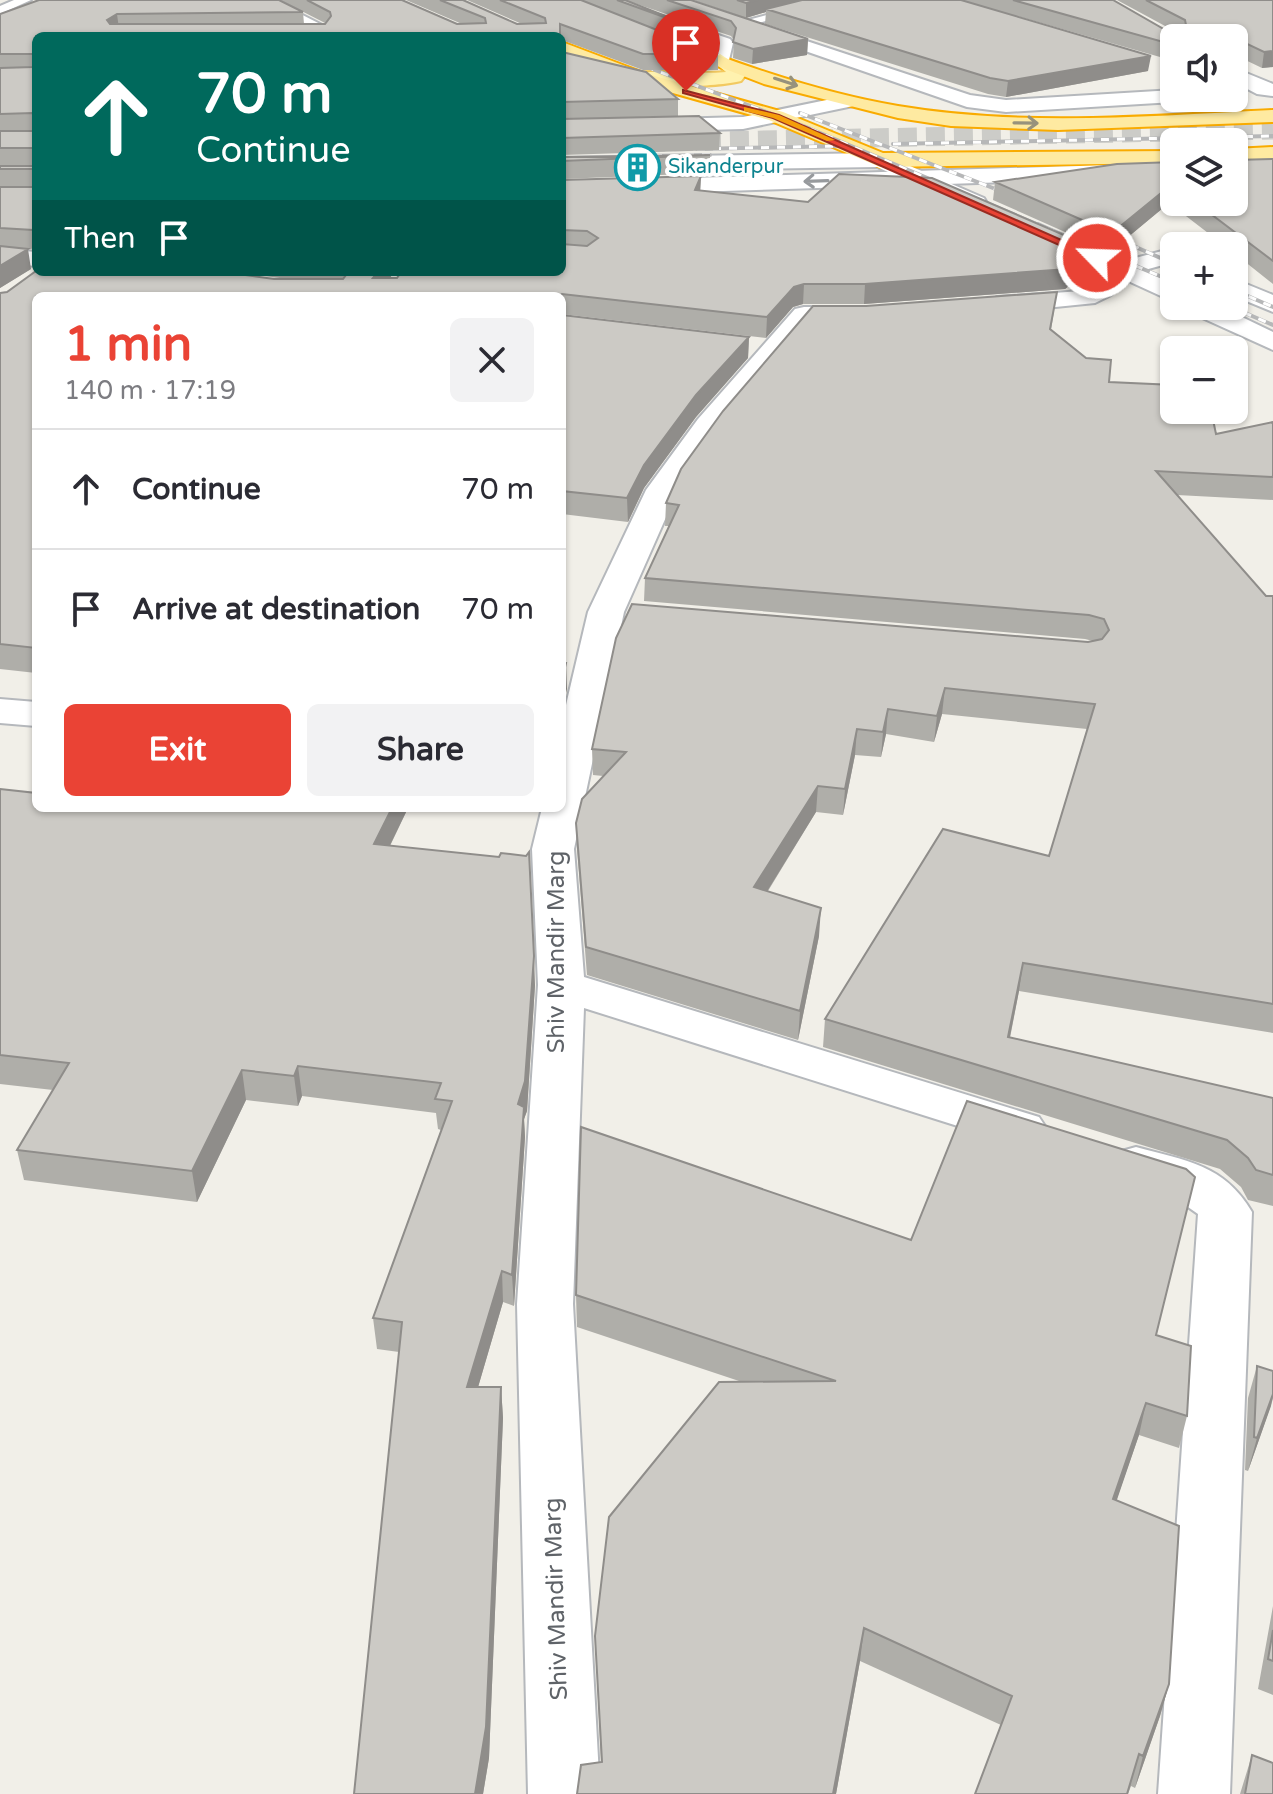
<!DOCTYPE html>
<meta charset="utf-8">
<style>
:root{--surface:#fff;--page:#f2f2f3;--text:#2b2b33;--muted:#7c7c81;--line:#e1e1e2;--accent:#ea4335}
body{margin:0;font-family:"Varela Round",sans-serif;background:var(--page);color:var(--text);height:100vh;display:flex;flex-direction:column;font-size:30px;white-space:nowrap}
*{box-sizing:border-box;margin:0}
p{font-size:26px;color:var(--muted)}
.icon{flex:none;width:44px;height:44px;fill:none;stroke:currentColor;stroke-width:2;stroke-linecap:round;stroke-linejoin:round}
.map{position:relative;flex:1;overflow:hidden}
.side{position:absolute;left:32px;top:292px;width:534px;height:520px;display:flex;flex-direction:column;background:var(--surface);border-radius:12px;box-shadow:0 2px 6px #0004}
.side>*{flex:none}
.top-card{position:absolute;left:32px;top:32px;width:534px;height:244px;border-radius:12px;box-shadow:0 2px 6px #0004;background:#00695c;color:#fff;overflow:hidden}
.controls{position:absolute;left:1160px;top:24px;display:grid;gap:16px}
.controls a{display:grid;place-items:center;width:88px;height:88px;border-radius:12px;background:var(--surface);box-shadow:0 2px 6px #0004;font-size:40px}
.pin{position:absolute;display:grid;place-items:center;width:68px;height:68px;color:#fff;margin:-82px -34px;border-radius:50% 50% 50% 0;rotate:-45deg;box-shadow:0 0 8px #0007}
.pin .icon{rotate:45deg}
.me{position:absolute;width:88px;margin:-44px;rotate:294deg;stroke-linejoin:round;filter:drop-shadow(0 0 6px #0008)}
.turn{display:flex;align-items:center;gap:28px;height:168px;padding:0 32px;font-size:36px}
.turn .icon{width:104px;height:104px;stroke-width:2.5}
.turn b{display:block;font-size:56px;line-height:68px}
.then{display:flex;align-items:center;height:76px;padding:0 32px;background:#0003;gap:16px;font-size:30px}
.round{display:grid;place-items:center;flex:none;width:84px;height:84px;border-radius:12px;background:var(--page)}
.summary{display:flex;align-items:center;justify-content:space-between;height:136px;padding:0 32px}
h1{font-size:48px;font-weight:700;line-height:60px;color:var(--accent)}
.cta{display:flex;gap:16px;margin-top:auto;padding:16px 32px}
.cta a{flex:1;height:92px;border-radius:12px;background:var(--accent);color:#fff;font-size:32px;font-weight:700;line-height:92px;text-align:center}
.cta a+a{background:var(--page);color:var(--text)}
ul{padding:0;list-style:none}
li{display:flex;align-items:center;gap:24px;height:120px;padding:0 32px;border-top:2px solid var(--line)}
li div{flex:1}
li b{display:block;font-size:30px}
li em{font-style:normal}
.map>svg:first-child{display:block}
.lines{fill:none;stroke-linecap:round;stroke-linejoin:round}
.secondary-tunnel-far1{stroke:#ccccc8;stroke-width:19;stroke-dasharray:19 9;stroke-linecap:butt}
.secondary-tunnel{stroke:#ccccc8;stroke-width:24;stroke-dasharray:24 12;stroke-linecap:butt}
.service-casing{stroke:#b5b8bc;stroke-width:4}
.minor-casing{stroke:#b5b8bc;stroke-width:4}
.tertiary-casing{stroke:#b5b8bc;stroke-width:4}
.primary-casing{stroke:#f2c960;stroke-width:4}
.trunk-casing{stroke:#f9ab00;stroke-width:4}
.service{fill:#fff;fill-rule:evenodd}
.minor{fill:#fff;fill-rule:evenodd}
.tertiary{fill:#fff;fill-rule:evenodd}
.primary{fill:#fff2af;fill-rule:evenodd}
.trunk{fill:#feeaa1;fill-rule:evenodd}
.rail-casing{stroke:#b6b7b8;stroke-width:4}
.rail{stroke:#fff;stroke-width:3;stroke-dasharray:8;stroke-linecap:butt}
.wall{fill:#afaea9}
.shaded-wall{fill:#8f8d8a}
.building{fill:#cccac5;stroke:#8f8d8a;stroke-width:2}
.oneway{stroke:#97927c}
.oneway2{stroke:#979a9d}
.route{fill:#ea4335;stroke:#982c22;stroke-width:2}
.slow{fill:#f59e0b}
.labels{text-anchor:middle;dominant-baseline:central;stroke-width:8;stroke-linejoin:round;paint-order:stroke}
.far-culture-label{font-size:20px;fill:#0d838f;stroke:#fff;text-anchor:start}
.street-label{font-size:24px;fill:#5f6368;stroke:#fff}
</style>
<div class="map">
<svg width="1273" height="1794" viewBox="0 0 1273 1794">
<rect width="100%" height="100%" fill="#f1efe8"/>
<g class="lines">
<path class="secondary-tunnel-far1" d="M 562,144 L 1273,130"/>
<path class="secondary-tunnel" d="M 0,167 L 36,166"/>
<defs>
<path id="service" d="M 14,0 L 31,0 L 0,14 L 0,6 Z
M 257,0 L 273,0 L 330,29 L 326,36 L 284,36 L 317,30 Z
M 824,0 L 845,0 L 739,28 L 733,24 Z"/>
<path id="minor" d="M 658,0 L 683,0 L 970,95 L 1006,100 L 1174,90 L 1174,98 L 1182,98 L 1174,102 L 1006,112 L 967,107 Z
M 1234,68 L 1273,84 L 1273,96 L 1257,94 L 1234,82 Z
M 1174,163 L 1174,177 L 562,196 L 562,182 Z
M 0,249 L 36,252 L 36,266 L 0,263 Z
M 1166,250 L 1174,252 L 1174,262 L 1130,274 L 1111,295 L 1095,303 L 997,313 L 984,305 L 997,297 L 1081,291 L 1093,285 L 1112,264 Z
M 804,307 L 865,307 L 874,309 L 878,315 L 874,321 L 811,323 L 720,431 L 678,490 L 624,612 L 574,849 L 584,977 L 1039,1117 L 1047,1129 L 1039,1141 L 1021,1146 L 584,1008 L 573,1304 L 600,1794 L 528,1794 L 517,1304 L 538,985 L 532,849 L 542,808 L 562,808 L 562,722 L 588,612 L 646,490 L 698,419 L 795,309 Z
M 0,699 L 36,702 L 36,726 L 0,723 Z
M 1136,1147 C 1186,1161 1224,1164 1252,1212 L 1230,1794 L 1158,1794 L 1198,1214 L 1168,1193 L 1118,1178 L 1110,1165 L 1118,1152 Z"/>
<path id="tertiary" d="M 591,0 L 615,0 L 730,39 L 733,43 L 729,60 L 720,66 L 713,64 L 711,60 L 714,46 Z
M 846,96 L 856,102 L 853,106 L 743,129 L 562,134 L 562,122 L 743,117 Z
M 880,153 L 984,198 L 987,203 L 984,208 L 968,208 L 877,167 L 562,172 L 562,158 Z
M 1038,224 L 1174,284 L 1174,302 L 1030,236 L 1026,231 Z
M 1234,279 L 1273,295 L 1273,312 L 1234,296 Z
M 1185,306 L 1219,306 L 1273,332 L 1273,350 L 1189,312 Z"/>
<path id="primary" d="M 720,54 L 748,72 L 741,81 C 720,86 642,92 627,77 C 638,67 705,75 726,72 L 711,60 Z"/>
<path id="trunk" d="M 546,0 L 570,0 C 677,39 785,87 898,106 C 1022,127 1149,116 1273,110 L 1273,122 L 1058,130 L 951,126 L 898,118 L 764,84 Z
M 562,42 L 644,73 L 783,112 L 883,153 L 1174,151 L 1174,163 L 880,167 L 769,120 L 630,81 L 562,53 Z
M 1273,147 L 1273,159 L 1234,161 L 1234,149 Z"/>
</defs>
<use href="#service" class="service-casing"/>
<use href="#minor" class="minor-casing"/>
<use href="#tertiary" class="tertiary-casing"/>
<use href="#primary" class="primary-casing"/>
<use href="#trunk" class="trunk-casing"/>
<use href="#service" class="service"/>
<use href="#minor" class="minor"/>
<use href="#tertiary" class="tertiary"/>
<use href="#primary" class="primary"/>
<use href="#trunk" class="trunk"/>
<defs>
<path id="rail" d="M 631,61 L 806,127 L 1174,282
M 800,113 L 1016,197
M 893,144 L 1273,136
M 697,149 L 841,146
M 638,156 L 710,155
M 1102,232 L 1174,264
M 1234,290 L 1273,307
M 1229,306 L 1273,325"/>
</defs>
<use href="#rail" class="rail-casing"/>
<use href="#rail" class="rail"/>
</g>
<path class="wall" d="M 280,0 L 402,0 L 457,24 L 462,24 L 406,0 L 463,0 L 517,24 L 522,24 L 467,0 L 691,0 L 808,39 L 807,55 L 752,64 L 733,58 L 734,40 L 731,36 L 628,1 L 711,34 L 710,49 L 633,21 L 718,54 L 718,70 L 643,70 L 562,40 L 562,36 L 36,36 L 36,252 L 35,249 L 17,248 L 31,269 L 0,288 L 0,14 L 303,12 L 304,24 L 325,23 Z
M 693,0 L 1113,0 L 1169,32 L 1178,33 L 1117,0 L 1273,0 L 1273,67 L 1262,68 L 1235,55 L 1174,38 L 1174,61 L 999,11 L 1148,71 L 1006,97 L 988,94 L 765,24 L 766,12 L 746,18 Z
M 562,52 L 678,99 L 678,116 L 562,119 Z
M 562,119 L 720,133 L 719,150 L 562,155 Z
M 710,155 L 710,173 L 562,179 L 562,157 Z
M 1273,159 L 1273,284 L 1234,253 L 1234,246 L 1225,246 L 1169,203 L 1110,252 L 993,200 L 995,182 L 1174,162 L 1174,202 L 1234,202 Z
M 701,176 L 700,191 L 1094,248 L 1091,268 L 1065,289 L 864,304 L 803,304 L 793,307 L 766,338 L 562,314 L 562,296 L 36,296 L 36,673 L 0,669 L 0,293 L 287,279 L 236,272 L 394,272 L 390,278 L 562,272 L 562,180 Z
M 1054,311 L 1051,330 L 1109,382 L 1216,434 L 1273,422 L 1273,500 L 1177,495 L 1266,596 L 1273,596 L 1273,1033 L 1019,991 L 1010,1038 L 1273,1098 L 1273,1206 L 1248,1200 L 1241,1187 L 1220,1169 L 823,1047 L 825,1019 L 1049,856 L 1087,729 L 942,714 L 934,742 L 886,734 L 881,757 L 855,755 L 843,815 L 816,812 L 768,891 L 819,936 L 798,1040 L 587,975 L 577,849 L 576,823 L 603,776 L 593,775 L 592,749 L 1093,641 L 1085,639 L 644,601 L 645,578 L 669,526 L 665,526 L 666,503 Z
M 562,315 L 749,337 L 748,358 L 696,417 L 644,488 L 628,522 L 562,514 Z
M 0,789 L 36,808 L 408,808 L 390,846 L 535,985 L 527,1111 L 524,1119 L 525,1137 L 514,1306 L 503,1302 L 478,1387 L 501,1387 L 503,1418 L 489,1758 L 483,1794 L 354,1794 L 399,1352 L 377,1349 L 373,1318 L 441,1130 L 438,1129 L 436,1113 L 302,1096 L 298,1106 L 246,1100 L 197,1202 L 24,1180 L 17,1150 L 53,1090 L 0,1084 Z
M 576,1295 L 1157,1336 L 1187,1416 L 1179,1448 L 1139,1435 L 1116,1501 L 1169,1684 L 1160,1716 L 1135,1788 L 1131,1786 L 1128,1794 L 975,1794 L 1001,1725 L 860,1661 L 836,1794 L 577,1794 L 601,1762 L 595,1636 L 742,1382 L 577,1327 Z
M 1257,1366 L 1273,1371 L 1273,1399 L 1248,1471 L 1245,1470 L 1248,1398 Z
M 1273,1606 L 1273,1695 L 1258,1689 Z
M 1252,1755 L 1273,1794 L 1240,1794 Z"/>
<path class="shaded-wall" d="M 758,0 L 812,0 L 766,9 L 766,12 L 746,18 L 746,3 Z
M 117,14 L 119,29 L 109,35 L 107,20 Z
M 808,39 L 807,55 L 752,64 L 753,49 Z
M 1237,39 L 1235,55 L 1234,55 L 1234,40 Z
M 1273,51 L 1273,67 L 1262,68 L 1264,52 Z
M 1151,56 L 1148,71 L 1006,97 L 1008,81 Z
M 701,176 L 700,195 L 695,190 Z
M 1172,184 L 1169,203 L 1110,252 L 1112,233 Z
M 1094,248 L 1091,268 L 1065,289 L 864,304 L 865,284 Z
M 28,249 L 31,269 L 0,288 L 0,266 Z
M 378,272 L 394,272 L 377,296 L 373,278 Z
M 804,284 L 803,304 L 793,307 L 766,338 L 767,317 L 794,287 Z
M 749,337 L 748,358 L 696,417 L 644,488 L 628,522 L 627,498 L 644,465 L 696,395 Z
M 566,663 L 567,689 L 562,709 L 562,680 Z
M 945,688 L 942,714 L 934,742 L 937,716 Z
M 888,709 L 886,734 L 881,757 L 883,732 Z
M 857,729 L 855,755 L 843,815 L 845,789 Z
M 818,786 L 816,812 L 753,914 L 754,887 Z
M 392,808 L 408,808 L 377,872 L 374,844 Z
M 821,908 L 819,936 L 798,1040 L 800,1011 Z
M 534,956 L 535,985 L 527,1111 L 524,1119 L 525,1137 L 514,1306 L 512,1275 L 518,1104 Z
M 1023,963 L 1019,991 L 1004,1066 L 1008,1037 Z
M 298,1066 L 302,1096 L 298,1106 L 294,1076 Z
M 242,1070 L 246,1100 L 197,1202 L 192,1171 Z
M 502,1271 L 503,1302 L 469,1418 L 467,1387 Z
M 501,1387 L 503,1418 L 489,1758 L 483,1794 L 475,1794 Z
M 1273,1394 L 1271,1406 L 1248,1471 L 1257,1438 Z
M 1146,1403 L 1139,1435 L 1106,1532 L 1113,1499 Z
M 864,1628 L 860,1661 L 836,1794 L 833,1794 Z
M 1169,1684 L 1160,1716 L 1135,1788 L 1143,1756 Z"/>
<path class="building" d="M 39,0 L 279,0 L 303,12 L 117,14 L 107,20 L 110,24 L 325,24 L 331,16 L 330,12 L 307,0 L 402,0 L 457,24 L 486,23 L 485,18 L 440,0 L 463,0 L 517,24 L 546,23 L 545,18 L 500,0 L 581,0 L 718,54 L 643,54 L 560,24 L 560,36 L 36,36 L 36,116 L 33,113 L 0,114 L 0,68 L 33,67 L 35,54 L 0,54 L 0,14 Z
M 617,0 L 625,0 L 711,34 Z
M 667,0 L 691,0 L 808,39 L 753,49 L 733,42 L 736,28 L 731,21 Z
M 737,0 L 758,0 L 746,3 Z
M 802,0 L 961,0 L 1151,56 L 1008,81 L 990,78 L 766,9 Z
M 1013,0 L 1113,0 L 1169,32 L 1178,33 L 1179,26 L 1186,25 L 1185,20 L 1146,0 L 1273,0 L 1273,51 L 1264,52 L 1237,39 L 1234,40 L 1234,38 L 1174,38 L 1174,45 Z
M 562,52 L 646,72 L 678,99 L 562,102 Z
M 36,116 L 36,249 L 33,230 L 0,228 L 0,187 L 35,187 L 35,169 L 0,169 L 0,166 L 35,166 L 35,148 L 0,148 L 0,131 L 33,131 Z
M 699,116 L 720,133 L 562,138 L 562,119 Z
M 710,155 L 562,161 L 562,157 Z
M 1273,159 L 1273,261 L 1195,202 L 1234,202 L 1234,160 Z
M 1174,162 L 1174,186 L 1172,184 L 1112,233 L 995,182 L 1117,164 Z
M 839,174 L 932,178 L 1094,248 L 1068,269 L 865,284 L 804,284 L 794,287 L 767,317 L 562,294 L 559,296 L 36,296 L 36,648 L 0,644 L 0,293 L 7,292 L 36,271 L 224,272 L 274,279 L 343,279 L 346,275 L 341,272 L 378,272 L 373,278 L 397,278 L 401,272 L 562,272 L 562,244 L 587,246 L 598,238 L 587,231 L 562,230 L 562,180 L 701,176 L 695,190 L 808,202 Z
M 0,246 L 28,249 L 0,266 Z
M 1057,292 L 1050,329 L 1086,358 L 1111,360 L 1109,382 L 1174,385 L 1174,410 L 1211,410 L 1216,434 L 1273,422 L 1273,477 L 1156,471 L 1266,596 L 1273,596 L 1273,1004 L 1023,963 L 1008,1037 L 1273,1098 L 1273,1175 L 1256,1170 L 1248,1158 L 1227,1140 L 825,1019 L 943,829 L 1049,856 L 1095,704 L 945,688 L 937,716 L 888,709 L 883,732 L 857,729 L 845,789 L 818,786 L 754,887 L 821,908 L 800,1011 L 586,947 L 576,823 L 582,799 L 626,752 L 592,749 L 616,638 L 632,604 L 1088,642 L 1102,639 L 1109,630 L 1104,619 L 1089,615 L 645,578 L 679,505 L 666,503 L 681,469 L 723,411 L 813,306 L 866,306 Z
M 562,315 L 749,337 L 696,395 L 644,465 L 627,498 L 562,491 Z
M 562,662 L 566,663 L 562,680 Z
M 0,789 L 36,793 L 36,808 L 392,808 L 374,844 L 499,857 L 501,853 L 526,856 L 529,852 L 534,956 L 525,1081 L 518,1104 L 524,1107 L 512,1275 L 502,1271 L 467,1387 L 501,1387 L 486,1727 L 475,1794 L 354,1794 L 402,1322 L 373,1318 L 452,1101 L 435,1099 L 441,1083 L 298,1066 L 294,1076 L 242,1070 L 192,1171 L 17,1150 L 69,1063 L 0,1055 Z
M 967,1101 L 1186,1169 L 1195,1177 L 1156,1335 L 1191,1346 L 1187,1416 L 1146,1403 L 1113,1499 L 1179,1526 L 1169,1684 L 1143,1756 L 1139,1754 L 1127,1794 L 975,1794 L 1012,1696 L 864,1628 L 833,1794 L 577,1794 L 581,1765 L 602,1762 L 595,1636 L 609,1517 L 719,1382 L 836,1381 L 576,1295 L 581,1127 L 911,1240 Z
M 1257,1366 L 1273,1371 L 1273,1394 L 1257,1438 L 1254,1437 Z
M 1273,1630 L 1273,1661 L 1268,1659 Z
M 1252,1755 L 1273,1763 L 1273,1794 L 1245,1794 Z"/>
<defs><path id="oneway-shaft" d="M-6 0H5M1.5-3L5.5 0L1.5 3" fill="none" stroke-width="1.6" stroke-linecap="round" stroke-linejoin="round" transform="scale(2)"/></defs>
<g class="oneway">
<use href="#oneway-shaft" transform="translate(786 82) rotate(18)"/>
<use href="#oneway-shaft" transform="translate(1026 123) rotate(1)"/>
</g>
<use class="oneway2" href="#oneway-shaft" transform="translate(816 181) rotate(178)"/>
<path class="route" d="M 683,90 L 779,115 L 1102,258 L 1093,260 L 773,118 L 683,93 Z"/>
<path class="slow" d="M 744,107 L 779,115 L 835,140 L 827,141 L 773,118 L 744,111 Z"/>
<defs>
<symbol id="building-ring" viewBox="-11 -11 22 22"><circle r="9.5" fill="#fff" stroke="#0f9aa8" stroke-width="1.5"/><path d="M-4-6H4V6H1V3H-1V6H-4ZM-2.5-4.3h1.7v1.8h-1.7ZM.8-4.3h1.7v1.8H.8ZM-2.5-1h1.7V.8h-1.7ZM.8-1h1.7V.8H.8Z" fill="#0f9aa8"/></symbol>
</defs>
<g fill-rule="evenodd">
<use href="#building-ring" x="612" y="142" width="51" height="51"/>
</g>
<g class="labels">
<g class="far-culture-label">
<text x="668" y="167">Sikanderpur</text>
</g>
<g class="street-label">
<text transform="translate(556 952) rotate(-90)">Shiv Mandir Marg</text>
<text transform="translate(556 1599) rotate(-92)">Shiv Mandir Marg</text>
</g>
</g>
</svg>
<div class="controls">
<a><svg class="icon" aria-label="sound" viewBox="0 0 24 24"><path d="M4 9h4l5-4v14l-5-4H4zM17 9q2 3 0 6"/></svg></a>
<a><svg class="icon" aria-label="layers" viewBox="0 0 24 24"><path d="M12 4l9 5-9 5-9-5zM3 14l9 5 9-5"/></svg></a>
<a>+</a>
<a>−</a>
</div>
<div class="pin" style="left:686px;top:91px;background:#d93025"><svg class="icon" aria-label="arrive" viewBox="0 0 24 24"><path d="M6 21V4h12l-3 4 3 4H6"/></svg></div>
<svg class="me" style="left:1097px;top:258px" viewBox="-20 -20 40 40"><circle r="17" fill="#ea4335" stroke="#fff" stroke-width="3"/><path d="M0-11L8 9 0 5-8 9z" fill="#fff"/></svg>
<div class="top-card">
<div class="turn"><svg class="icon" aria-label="ahead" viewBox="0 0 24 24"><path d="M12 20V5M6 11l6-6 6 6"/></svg><div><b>70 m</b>Continue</div></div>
<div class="then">Then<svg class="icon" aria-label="arrive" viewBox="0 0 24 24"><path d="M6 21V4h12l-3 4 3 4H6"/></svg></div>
</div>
<section class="side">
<div class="summary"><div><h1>1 min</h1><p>140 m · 17:19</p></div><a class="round"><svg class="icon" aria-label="close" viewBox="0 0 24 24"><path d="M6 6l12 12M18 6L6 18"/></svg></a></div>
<ul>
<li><svg class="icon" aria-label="ahead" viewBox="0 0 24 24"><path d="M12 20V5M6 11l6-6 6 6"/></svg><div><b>Continue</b></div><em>70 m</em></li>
<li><svg class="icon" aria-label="arrive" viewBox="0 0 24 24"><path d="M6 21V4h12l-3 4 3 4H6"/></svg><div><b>Arrive at destination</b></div><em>70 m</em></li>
</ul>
<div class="cta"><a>Exit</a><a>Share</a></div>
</section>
</div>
